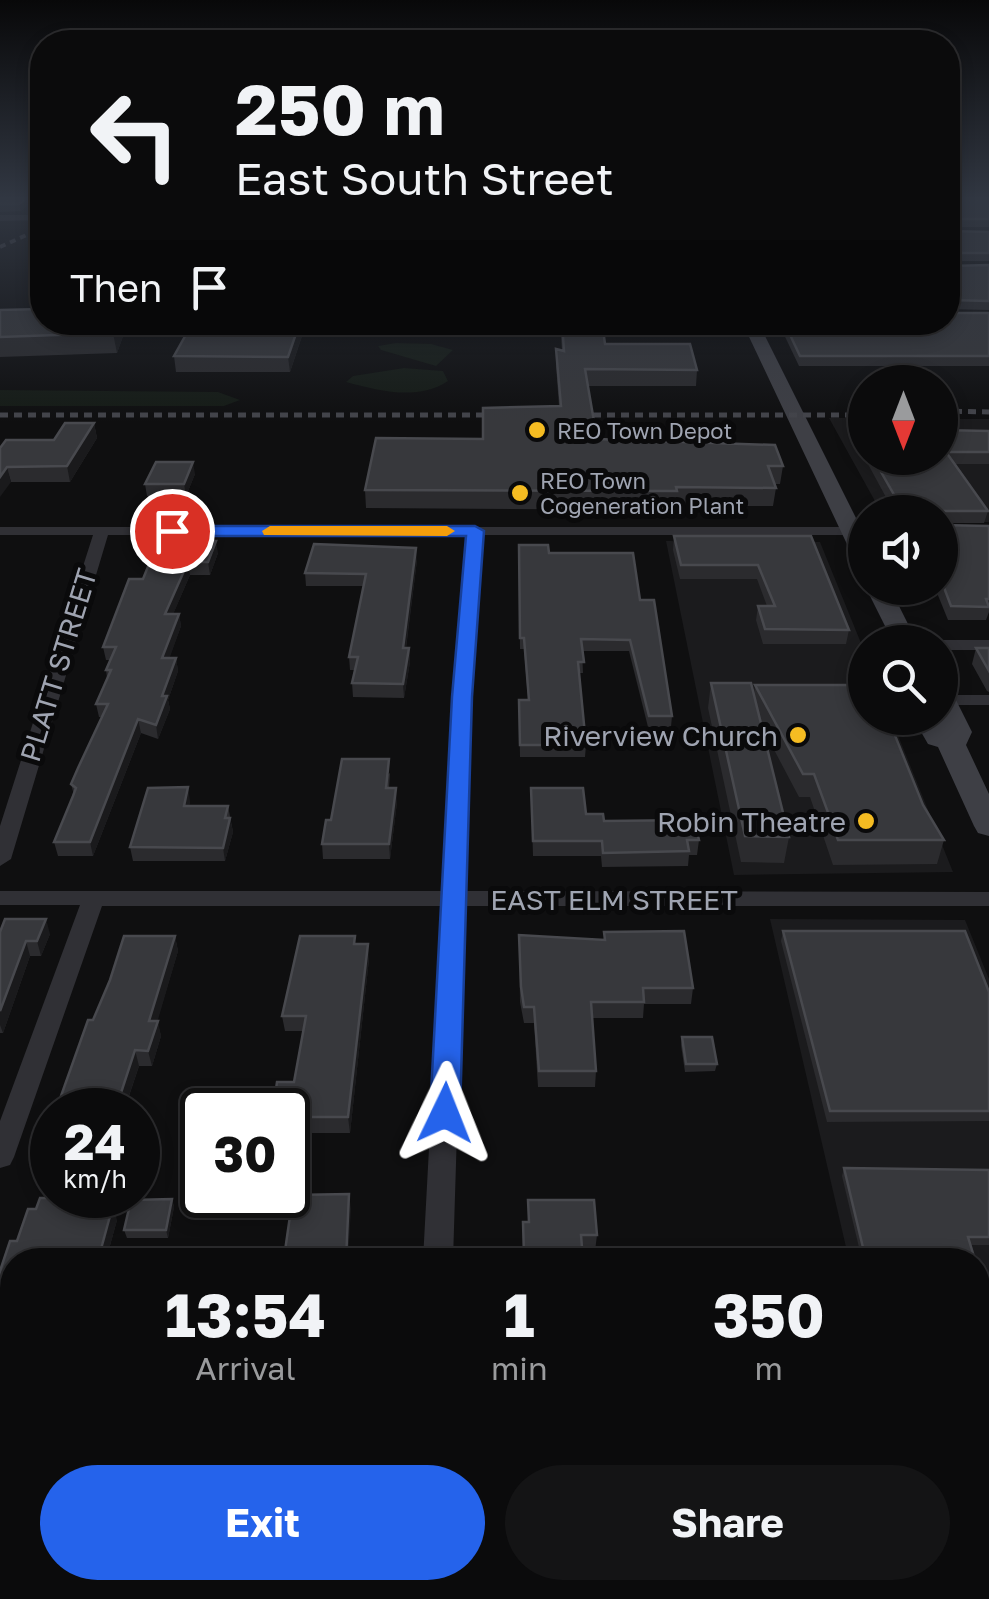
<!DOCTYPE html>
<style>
:root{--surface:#0b0b0c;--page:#141415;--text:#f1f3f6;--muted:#9a9b9d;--line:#2b2b2d;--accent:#2563eb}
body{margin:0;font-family:"Golos Text",sans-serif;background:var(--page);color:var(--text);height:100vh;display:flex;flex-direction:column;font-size:38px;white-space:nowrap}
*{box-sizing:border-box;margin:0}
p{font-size:32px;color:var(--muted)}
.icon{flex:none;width:55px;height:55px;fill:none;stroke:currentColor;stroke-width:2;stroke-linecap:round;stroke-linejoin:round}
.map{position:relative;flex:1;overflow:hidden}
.sheet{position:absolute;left:0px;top:1248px;width:990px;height:352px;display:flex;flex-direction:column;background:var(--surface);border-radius:40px 40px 0 0;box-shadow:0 5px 15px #0003,0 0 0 2px var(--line)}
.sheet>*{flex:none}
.guide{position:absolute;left:30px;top:30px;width:930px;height:305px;border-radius:40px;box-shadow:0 5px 15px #0003,0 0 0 2px var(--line);background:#0b0b0c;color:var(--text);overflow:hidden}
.needle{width:65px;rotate:180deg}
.buttons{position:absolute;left:848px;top:365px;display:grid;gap:20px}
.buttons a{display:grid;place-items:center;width:110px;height:110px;border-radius:50%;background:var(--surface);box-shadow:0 5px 15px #0003,0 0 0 2px var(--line);font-size:50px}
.speed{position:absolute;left:30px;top:1088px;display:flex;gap:20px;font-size:50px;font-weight:700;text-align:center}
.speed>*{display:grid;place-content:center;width:130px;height:130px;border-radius:50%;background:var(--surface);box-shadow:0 5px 15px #0003,0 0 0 2px var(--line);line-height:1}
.speed small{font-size:25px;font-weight:400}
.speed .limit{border:5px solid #111;border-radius:15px;background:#fff;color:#111}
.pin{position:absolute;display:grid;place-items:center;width:85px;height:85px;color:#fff;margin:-42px;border:5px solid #fff;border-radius:50%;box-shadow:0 2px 10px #0007}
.me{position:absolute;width:110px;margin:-55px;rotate:2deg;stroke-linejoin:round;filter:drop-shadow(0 0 8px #0008)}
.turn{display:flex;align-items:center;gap:35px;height:210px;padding:0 40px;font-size:45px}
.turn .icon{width:130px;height:130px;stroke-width:2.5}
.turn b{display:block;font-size:70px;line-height:85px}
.then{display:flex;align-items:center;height:95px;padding:0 40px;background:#0003;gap:20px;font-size:38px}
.eta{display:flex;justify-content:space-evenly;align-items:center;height:170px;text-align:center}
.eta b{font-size:60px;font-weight:700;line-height:70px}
.action{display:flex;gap:20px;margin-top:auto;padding:20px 40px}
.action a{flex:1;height:115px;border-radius:60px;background:var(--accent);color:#fff;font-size:40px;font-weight:700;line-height:115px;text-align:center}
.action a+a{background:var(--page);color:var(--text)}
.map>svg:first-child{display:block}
.built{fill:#1b1b1d}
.green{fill:#151b16}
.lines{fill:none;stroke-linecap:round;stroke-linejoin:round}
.street{fill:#303035;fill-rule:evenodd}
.secondary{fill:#3e3f45;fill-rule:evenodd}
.rail-far1{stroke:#43444a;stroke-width:4;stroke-dasharray:6 5;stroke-linecap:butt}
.rail{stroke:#43444a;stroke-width:5;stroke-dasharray:8 6;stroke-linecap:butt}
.wall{fill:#2b2b2e}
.shaded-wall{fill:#1a1a1c}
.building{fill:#37383c;stroke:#48494e;stroke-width:2.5}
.route{fill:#2563eb;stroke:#184099;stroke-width:2.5}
.slow{fill:#f59e0b}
.poi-dot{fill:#f5bc22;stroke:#0a0a0b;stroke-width:4}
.labels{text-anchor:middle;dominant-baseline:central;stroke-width:10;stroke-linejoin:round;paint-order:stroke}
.far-poi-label{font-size:22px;fill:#9fa4b1;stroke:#0a0a0b;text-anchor:start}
.street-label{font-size:28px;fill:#9fa4b1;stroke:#0a0a0b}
.poi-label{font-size:28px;fill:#9fa4b1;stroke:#0a0a0b;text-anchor:end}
</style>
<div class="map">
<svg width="989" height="1599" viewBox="0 0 989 1599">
<rect width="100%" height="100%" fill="#0f0f10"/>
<path class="built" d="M 829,418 L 865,418 L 865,458 L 940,458 L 940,419 L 989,419 L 989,522 L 940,522 L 940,512 L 881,512 Z
M 666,541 L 820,542 L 865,653 L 865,718 L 891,718 L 953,872 L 734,875 Z
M 770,919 L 965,920 L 989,979 L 989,1509 L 978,1509 L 978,1260 L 849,1260 Z"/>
<path class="green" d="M 396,343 L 431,344 L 453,350 L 436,366 L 381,350 L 378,346 Z
M 404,368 L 443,371 L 448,381 C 418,401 379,391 346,382 L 353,376 Z
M 0,390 L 218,392 L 240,400 L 224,406 L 0,406 Z"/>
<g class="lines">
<path class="street" d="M 0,215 L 42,215 L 42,220 L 0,221 Z
M 0,527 L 865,527 L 865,535 L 482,535 L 471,697 L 465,891 L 989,892 L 989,906 L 464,906 L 453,1260 L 423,1260 L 442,906 L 102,906 L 14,1157 L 10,1165 L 0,1168 L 0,1121 L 80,905 L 0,905 L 0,891 L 443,891 L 453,697 L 467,535 L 108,535 L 11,859 L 0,866 L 0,826 L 93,535 L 0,535 Z
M 940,640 L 989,640 L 989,650 L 940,650 L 940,642 L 933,642 Z
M 940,695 L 989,695 L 989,705 L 940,705 Z
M 0,1576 L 12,1576 L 12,1588 L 978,1588 L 978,1580 L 989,1580 L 989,1599 L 0,1599 Z"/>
<path class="secondary" d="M 742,322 L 758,322 L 865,536 L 865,566 L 854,559 Z
M 866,588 L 890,588 L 917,642 L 893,642 Z
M 940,686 L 950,688 L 972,732 L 966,745 L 989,794 L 989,836 L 978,833 L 974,826 L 938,747 L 928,744 L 913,718 L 940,718 Z"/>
<path class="rail-far1" d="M 0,247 L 42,228"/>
<path class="rail" d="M 940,411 L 989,412
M 0,415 L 510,415
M 565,415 L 865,415"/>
</g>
<path class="wall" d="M 0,198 L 35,198 L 21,211 L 0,212 Z
M 948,198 L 989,198 L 989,227 L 948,227 Z
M 948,231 L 989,232 L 989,261 L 948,261 L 950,266 L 989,265 L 989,310 L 948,309 L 948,311 Z
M 0,310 L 42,322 L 127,322 L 127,325 L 117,353 L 0,357 Z
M 950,313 L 989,313 L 989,366 L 799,366 L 778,322 L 948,322 Z
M 193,322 L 302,322 L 303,333 L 290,372 L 176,372 L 174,356 Z
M 560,322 L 602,322 L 605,344 L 697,370 L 696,386 L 587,386 L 597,439 L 783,466 L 780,484 L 775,484 L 776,488 L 773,506 L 676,506 L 675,510 L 366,508 L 365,490 L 559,406 L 556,365 L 556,349 L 562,351 Z
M 94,423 L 97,438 L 70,482 L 11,482 L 0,448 L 54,440 Z
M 858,430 L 865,430 L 865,458 L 940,458 L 940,430 L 989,431 L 989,464 L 955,464 L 988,511 L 984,523 L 940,523 L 940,525 L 989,526 L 989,612 L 986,620 L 948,620 L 935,588 L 940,588 L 940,512 L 894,512 L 856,442 Z
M 195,474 L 186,496 L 147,496 L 145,484 Z
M 674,536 L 811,536 L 849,630 L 846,644 L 763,644 L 756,620 L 758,606 L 767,606 L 757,579 L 680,579 L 673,550 Z
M 158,542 L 218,553 L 210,575 L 190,575 L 173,614 L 179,614 L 181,626 L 169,658 L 176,658 L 178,671 L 168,700 L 170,709 L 158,739 L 141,733 L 93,856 L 58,856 L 54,842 L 74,795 L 71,784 L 102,717 L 99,717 L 96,704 L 107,678 L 106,670 L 110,660 L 106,660 L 103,647 L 143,579 Z
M 519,545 L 549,553 L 640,600 L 672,716 L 671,727 L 648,727 L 629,651 L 582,651 L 583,673 L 579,673 L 586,745 L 585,757 L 520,757 L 519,700 L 528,700 L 524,649 L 520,649 Z
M 417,560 L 406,648 L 409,648 L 410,662 L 404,698 L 353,697 L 352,683 L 355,670 L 350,670 L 349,657 L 363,586 L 306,586 L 305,573 Z
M 976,648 L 989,648 L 989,692 L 987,691 L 972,664 Z
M 711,683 L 754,694 L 755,685 L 923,805 L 944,840 L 937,864 L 833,865 L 810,797 L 799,797 L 762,727 L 789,837 L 784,863 L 741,862 L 708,708 Z
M 390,773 L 389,788 L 397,802 L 390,859 L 323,859 L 322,844 L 331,820 Z
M 531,788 L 604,821 L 699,840 L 697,855 L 689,855 L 688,866 L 602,867 L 601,856 L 533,856 Z
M 190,801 L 189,806 L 228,806 L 233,832 L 225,861 L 133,861 L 130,847 Z
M 783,931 L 989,992 L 989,1121 L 827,1122 L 781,941 Z
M 0,932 L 50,934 L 41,956 L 30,956 L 3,1033 L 0,1033 Z
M 604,932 L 693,988 L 691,1004 L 644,1004 L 643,1018 L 592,1018 L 596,1071 L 595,1087 L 538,1087 L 534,1023 L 524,1023 L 520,1002 L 519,935 L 604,940 Z
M 175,936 L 178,951 L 157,1021 L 161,1036 L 152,1066 L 139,1066 L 126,1105 L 130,1105 L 132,1110 L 56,1110 L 93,1020 Z
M 355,944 L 369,959 L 350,1133 L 288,1133 L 288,1110 L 303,1031 L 285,1031 L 282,1016 Z
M 682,1037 L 717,1064 L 715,1071 L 685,1072 L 681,1045 Z
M 52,1121 L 52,1155 L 51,1155 L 46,1139 Z
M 844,1168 L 989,1170 L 989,1245 L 970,1245 L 975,1260 L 862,1260 L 842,1176 Z
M 86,1198 L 88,1205 L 117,1220 L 106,1260 L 12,1260 L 12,1430 L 0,1430 L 0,1271 L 36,1209 Z
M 172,1199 L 174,1207 L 168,1238 L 127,1238 L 124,1230 Z
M 523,1222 L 597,1235 L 595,1251 L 523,1256 Z
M 978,1268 L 986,1294 L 983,1302 L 978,1302 Z"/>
<path class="shaded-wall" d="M 26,198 L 35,198 L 21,211 L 19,204 Z
M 118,322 L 127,322 L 127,325 L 117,353 L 113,333 Z
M 300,322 L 302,322 L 303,333 L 290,372 L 288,357 Z
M 94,423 L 97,438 L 70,482 L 67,466 Z
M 193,462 L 195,474 L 186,496 L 184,484 Z
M 7,467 L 11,482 L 0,497 L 0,477 Z
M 216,541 L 218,553 L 210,575 L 208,562 Z
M 416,548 L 417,560 L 404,662 L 403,648 Z
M 188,562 L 190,575 L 168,626 L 165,614 Z
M 179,614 L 181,626 L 165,671 L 162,658 Z
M 409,648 L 410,662 L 404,698 L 403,684 Z
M 176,658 L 178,671 L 168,700 L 170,709 L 158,739 L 156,725 L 162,696 Z
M 138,719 L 141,733 L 93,856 L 90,842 Z
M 188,787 L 190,801 L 186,820 L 184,806 Z
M 396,788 L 397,802 L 390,859 L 389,844 Z
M 230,818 L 233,832 L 225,861 L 223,848 Z
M 46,919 L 50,934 L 41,956 L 37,941 Z
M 175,936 L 178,951 L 155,1030 L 158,1021 L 161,1036 L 152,1066 L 148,1051 L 149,1021 Z
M 26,941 L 30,956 L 3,1033 L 0,1025 L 0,1011 Z
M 368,944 L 369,959 L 350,1133 L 348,1117 Z
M 135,1050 L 139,1066 L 124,1110 L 117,1105 Z
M 349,1194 L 351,1209 L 348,1260 L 346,1260 Z
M 172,1199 L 174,1207 L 168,1238 L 166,1230 Z
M 113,1205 L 117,1220 L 106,1260 L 98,1260 Z"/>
<path class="building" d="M 0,198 L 26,198 L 19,204 L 0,204 Z
M 948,198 L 989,198 L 989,219 L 950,219 L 948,229 Z
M 948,231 L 989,232 L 989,253 L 950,253 L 948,255 Z
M 948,260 L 950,266 L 989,265 L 989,301 L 950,300 L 948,306 Z
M 42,309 L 42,322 L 118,322 L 113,333 L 0,337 L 0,310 Z
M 948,311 L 950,313 L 989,313 L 989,356 L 800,356 L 784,322 L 948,322 Z
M 193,322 L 300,322 L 288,357 L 174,356 Z
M 562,322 L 602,322 L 605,344 L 690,344 L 697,370 L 585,369 L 597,439 L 775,445 L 783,466 L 768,466 L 776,488 L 676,487 L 677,491 L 365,490 L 376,438 L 483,439 L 483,408 L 561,406 L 556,349 L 564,351 Z
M 65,423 L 94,423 L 67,466 L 7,467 L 0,477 L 0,448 L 6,440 L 54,440 Z
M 858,430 L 865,430 L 865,443 Z
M 940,430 L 989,431 L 989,452 L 946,452 L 988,511 L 943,511 L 940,513 L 904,512 L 873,458 L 940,458 Z
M 156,462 L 193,462 L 184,484 L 145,484 Z
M 940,522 L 940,525 L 989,526 L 989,599 L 986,599 L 989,607 L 951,606 L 940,577 Z
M 674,536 L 811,536 L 849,630 L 765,629 L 758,606 L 775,606 L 758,565 L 681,565 Z
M 216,541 L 208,562 L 188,562 L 165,614 L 179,614 L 162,658 L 176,658 L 162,696 L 167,696 L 156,725 L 138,719 L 90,842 L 54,842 L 73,796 L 76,788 L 71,784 L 78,768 L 108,704 L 96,704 L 111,670 L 106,670 L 116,647 L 103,647 L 129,579 L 143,579 L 158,542 Z
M 314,544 L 416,548 L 403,648 L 409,648 L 403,684 L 352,683 L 358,657 L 349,657 L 366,574 L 305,573 Z
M 519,545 L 548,545 L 549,553 L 633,553 L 640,600 L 654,600 L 672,716 L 649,716 L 630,640 L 581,639 L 584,662 L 578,662 L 586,745 L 520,745 L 519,700 L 529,700 L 524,638 L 520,638 Z
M 976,648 L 989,648 L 989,671 Z
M 711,683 L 751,683 L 789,837 L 745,836 Z
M 755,685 L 865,685 L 865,718 L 888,718 L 923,805 L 944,840 L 838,840 L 814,774 L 803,774 Z
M 342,759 L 389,759 L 386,788 L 396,788 L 389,844 L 322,844 L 326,820 L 331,820 Z
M 188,787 L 184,806 L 228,806 L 225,818 L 230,818 L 223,848 L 130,847 L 148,788 Z
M 531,788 L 583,788 L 586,814 L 603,814 L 604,821 L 694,820 L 699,840 L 687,840 L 689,851 L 603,853 L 602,841 L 533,841 Z
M 5,919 L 46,919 L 37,941 L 26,941 L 0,1011 L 0,932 Z
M 684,931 L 693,988 L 643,988 L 644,1002 L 591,1002 L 596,1071 L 539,1071 L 534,1007 L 524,1007 L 521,987 L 519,935 L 605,940 L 604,932 Z
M 783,931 L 965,931 L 989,992 L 989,1111 L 830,1111 Z
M 124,936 L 175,936 L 149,1021 L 158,1021 L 148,1051 L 135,1050 L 117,1105 L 130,1105 L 129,1110 L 56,1110 L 88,1020 L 93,1020 L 110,980 Z
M 300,936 L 355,936 L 354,944 L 368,944 L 348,1117 L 288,1117 L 288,1110 L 273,1110 L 277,1082 L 294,1082 L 306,1016 L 282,1016 Z
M 682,1037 L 712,1037 L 717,1064 L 686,1064 Z
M 52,1121 L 52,1139 L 46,1139 Z
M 844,1168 L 989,1170 L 989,1237 L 968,1237 L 975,1260 L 866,1260 Z
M 349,1194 L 346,1260 L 267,1260 L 268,1251 L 285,1251 L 293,1195 Z
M 40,1198 L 86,1198 L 84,1205 L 113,1205 L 98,1260 L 12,1260 L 12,1416 L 0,1416 L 0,1271 L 10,1241 L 17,1241 L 28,1209 L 36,1209 Z
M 172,1199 L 166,1230 L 124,1230 L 131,1200 Z
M 528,1200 L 594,1200 L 597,1235 L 581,1235 L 583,1260 L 519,1260 L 519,1256 L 524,1256 L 523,1222 L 529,1222 Z
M 978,1268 L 986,1294 L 978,1294 Z"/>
<linearGradient id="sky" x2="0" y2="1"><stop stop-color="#080809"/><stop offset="0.47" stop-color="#313742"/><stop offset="1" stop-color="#313742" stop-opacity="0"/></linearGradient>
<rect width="989" height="422" fill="url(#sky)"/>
<path class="route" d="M 475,526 L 484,531 L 472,697 L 460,1113 L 455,1121 L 445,1125 L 434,1121 L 430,1113 L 452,697 L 466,536 L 172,536 L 164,531 L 172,526 Z"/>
<path class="slow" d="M 270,526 L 447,526 L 455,531 L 447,536 L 264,535 L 262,531 Z"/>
<g class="poi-dot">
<circle cx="537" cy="430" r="10"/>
<circle cx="520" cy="493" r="10"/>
<circle cx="798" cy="735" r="10"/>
<circle cx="866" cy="821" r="10"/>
</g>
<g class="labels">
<g class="far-poi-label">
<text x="557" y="430">REO Town Depot</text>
<text x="540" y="480">REO Town<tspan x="540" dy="25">Cogeneration Plant</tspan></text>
</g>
<g class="street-label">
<text transform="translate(58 665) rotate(-73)">PLATT STREET</text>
<text x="614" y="899">EAST ELM STREET</text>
</g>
<g class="poi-label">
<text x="778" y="735">Riverview Church</text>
<text x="846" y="821">Robin Theatre</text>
</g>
</g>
</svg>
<div class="buttons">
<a><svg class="needle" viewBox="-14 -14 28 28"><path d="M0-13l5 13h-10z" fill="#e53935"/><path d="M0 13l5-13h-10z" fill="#9a9b9d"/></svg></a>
<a><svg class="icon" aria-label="sound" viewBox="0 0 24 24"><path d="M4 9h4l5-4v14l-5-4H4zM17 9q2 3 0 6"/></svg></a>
<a><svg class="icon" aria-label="search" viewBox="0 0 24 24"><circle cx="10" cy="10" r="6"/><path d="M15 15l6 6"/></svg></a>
</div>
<div class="speed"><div>24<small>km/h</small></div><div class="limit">30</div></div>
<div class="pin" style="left:172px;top:531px;background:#d93025"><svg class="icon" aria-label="arrive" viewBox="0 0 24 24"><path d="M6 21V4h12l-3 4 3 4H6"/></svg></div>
<svg class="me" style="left:445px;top:1113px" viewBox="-20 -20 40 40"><path d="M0-17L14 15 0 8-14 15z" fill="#2563eb" stroke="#fff" stroke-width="4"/></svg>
<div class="guide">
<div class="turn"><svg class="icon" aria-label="left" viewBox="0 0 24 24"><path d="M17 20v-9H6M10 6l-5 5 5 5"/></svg><div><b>250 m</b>East South Street</div></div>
<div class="then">Then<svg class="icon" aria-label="arrive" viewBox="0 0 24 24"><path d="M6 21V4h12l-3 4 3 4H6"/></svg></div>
</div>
<section class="sheet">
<div class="eta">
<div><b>13:54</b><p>Arrival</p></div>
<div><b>1</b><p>min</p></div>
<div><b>350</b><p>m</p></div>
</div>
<div class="action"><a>Exit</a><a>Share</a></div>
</section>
</div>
